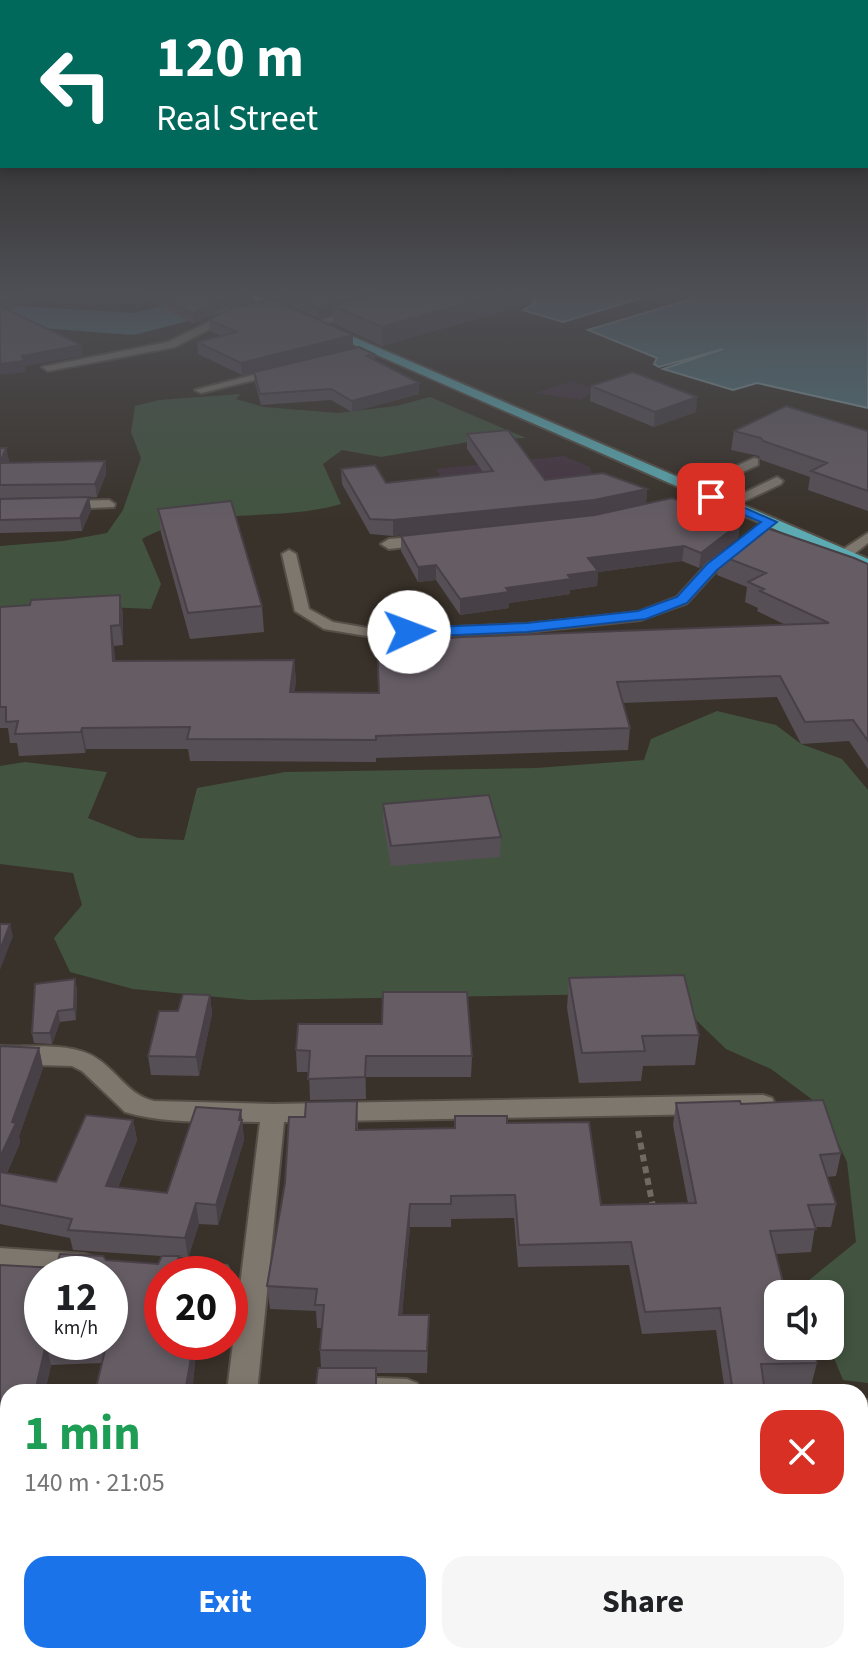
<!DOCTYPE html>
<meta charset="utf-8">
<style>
:root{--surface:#fff;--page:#f6f6f6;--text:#202124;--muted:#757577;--accent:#1a73e8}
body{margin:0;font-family:"Source Sans 3",sans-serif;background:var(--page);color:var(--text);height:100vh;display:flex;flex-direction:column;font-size:30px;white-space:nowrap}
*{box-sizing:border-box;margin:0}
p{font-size:26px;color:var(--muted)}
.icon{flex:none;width:44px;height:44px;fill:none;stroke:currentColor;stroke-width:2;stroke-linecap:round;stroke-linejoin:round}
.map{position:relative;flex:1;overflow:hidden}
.sheet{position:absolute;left:0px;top:1384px;width:868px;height:280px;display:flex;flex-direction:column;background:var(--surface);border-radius:24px 24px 0 0;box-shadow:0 4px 12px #0003}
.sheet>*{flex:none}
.banner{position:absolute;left:0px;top:0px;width:868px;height:168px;box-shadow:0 4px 12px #0003;background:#00695c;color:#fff;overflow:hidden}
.tools{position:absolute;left:764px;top:1280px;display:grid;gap:16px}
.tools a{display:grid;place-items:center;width:80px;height:80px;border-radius:16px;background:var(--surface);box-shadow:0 4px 12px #0003;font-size:40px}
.speed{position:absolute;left:24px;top:1256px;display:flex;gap:16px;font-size:40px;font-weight:700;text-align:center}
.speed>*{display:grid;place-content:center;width:104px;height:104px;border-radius:50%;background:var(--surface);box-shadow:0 4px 12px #0003;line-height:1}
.speed small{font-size:20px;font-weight:400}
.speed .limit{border:12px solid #d22;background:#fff;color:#111}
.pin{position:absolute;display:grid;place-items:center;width:68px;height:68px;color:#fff;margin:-34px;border-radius:16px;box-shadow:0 4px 12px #0006}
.me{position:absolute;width:88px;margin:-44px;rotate:88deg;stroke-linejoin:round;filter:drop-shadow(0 0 6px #0008)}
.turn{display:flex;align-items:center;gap:28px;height:168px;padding:0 24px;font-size:36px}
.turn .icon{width:104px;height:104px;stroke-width:2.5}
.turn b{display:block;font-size:56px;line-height:68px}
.round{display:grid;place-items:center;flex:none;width:84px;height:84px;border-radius:24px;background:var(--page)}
.headline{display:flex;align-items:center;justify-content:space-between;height:136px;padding:0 24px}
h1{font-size:48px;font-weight:700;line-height:60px;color:#1e9e55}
.cta{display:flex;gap:16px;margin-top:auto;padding:16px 24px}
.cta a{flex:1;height:92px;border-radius:24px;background:var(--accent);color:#fff;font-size:32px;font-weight:700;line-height:92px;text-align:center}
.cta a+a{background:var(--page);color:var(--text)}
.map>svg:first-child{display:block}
.commercial{fill:#453542}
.green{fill:#425440}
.water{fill:#50757c;stroke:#7e979a;stroke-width:2}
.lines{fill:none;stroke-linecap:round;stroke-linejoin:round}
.river{fill:#50757c;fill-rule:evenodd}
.service-casing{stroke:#554f48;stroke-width:4}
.minor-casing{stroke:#554f48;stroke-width:4}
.primary-casing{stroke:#554f48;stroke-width:4}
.path{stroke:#706a63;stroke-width:6;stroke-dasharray:7 5;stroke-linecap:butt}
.service{fill:#7e776d;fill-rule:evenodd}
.minor{fill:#7e776d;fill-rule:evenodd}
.primary{fill:#5cabb3;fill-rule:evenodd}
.wall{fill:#574f56;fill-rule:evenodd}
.shaded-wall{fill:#474046}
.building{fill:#655c64;stroke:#474046;stroke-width:2}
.route{fill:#1a73e8;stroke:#114b97;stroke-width:2}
</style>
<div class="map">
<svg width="868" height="1664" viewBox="0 0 868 1664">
<rect width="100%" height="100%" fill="#39322a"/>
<path class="commercial" d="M 573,381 L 595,390 L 581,400 L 535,393 Z
M 564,456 L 590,467 L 592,478 L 620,483 L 444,484 L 436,469 Z"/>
<path class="green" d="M 241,394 L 236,399 L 264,407 L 338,413 L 396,406 L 430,397 L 526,438 L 480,440 L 381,457 L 342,450 L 323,464 L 341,504 C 277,523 202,505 142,539 L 161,584 L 151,609 L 84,606 L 0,607 L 0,546 L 63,541 L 107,533 L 123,510 L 141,458 L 131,432 L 135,406 L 159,400 Z
M 717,711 L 776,725 L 801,744 L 842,759 L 868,790 L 868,1383 L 843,1380 L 829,1346 L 830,1294 L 807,1294 L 803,1285 L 856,1242 L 847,1162 L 821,1106 L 771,1069 L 726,1049 L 697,1021 L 679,993 L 249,1000 L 133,989 L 70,972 L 54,938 L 82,905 L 73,873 L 0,864 L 0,766 L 25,762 L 107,772 L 88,818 L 138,838 L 184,840 L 197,788 L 285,772 L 536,768 L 644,760 L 651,739 Z
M 860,1632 L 868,1633 L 868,1664 L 786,1664 L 786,1656 L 860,1656 Z"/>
<path class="water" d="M 500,291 L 664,291 L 563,322 L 523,310 L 536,303 Z
M 678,291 L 868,291 L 868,408 L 757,383 L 733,390 L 663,369 L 723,349 L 659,367 L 654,364 L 657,358 L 588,330 L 695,298 Z"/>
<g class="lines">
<path class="river" d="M 218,293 L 230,296 L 235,303 L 230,310 L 134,335 L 27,327 L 0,339 L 0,313 L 20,306 L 134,313 Z"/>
<defs>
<path id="service" d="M 357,309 L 362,312 L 361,314 L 314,327 L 309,324 Z
M 276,369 L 280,370 L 280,374 L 201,393 L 195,390 Z
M 754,458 L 758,459 L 758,465 L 698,492 L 687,489 Z
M 777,477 L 783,481 L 781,484 L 732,507 L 721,504 Z
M 109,500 L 115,504 L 114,507 L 67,509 L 61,505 L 67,501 Z
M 771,518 L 776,519 L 776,525 L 717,570 L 687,603 L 640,620 L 527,632 L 379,638 L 324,629 L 295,611 L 282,554 L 289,550 L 296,554 L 309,609 L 333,622 L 379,630 L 527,624 L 638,612 L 677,597 L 707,564 Z
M 868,533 L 868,543 L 849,558 L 839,558 L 839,552 Z"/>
<path id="minor" d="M 235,309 L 239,310 L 239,314 L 175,347 L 48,371 L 42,367 L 168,342 Z
M 711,493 L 718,497 L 716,500 L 661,515 L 654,511 Z
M 427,536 L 432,538 L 432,544 L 389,549 L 381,544 L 389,539 Z
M 0,1046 C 30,1048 74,1041 99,1060 C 118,1073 130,1096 154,1101 L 273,1104 L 763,1095 L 772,1098 L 775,1104 L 772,1110 L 763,1113 L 284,1122 L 257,1392 L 227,1392 L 260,1122 C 216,1121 167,1125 125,1112 L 82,1071 L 72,1066 L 0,1064 Z
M 0,1248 L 84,1254 L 94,1257 L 98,1265 L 91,1274 L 0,1270 Z
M 172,1260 L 227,1266 L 231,1274 L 162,1274 L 162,1278 L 158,1271 L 162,1263 Z
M 351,1377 L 407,1379 L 417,1383 L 422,1392 L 337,1392 L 341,1381 Z
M 860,1399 L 868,1400 L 868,1426 L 860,1425 Z
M 191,1656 L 225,1656 L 224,1664 L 190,1664 Z"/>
<path id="primary" d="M 234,291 L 249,291 L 293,312 L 283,314 Z
M 327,329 L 335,329 L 868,559 L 868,570 L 327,333 Z"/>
</defs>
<use href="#service" class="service-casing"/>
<use href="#minor" class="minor-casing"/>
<use href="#primary" class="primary-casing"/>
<path class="path" d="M 638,1131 L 653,1207"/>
<use href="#service" class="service"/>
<use href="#minor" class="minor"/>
<use href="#primary" class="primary"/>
</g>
<path class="wall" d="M 132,291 L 249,291 L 252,292 L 253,303 L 222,309 L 194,324 Z
M 257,291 L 357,291 L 364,294 L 364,298 L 387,291 L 531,291 L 531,303 L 382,346 L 334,324 L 333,313 L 319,318 Z
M 209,320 L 353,347 L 242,375 L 198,354 L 197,342 L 221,336 L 210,331 Z
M 374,354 L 375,360 L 419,383 L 419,394 L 352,412 L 331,400 L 261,405 L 255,383 L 254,372 Z
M 591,386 L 697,397 L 696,412 L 654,427 L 590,401 Z
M 734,431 L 868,431 L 868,511 L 808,490 L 810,477 L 761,460 L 759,456 L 731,450 Z
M 467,434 L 545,480 L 647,489 L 646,504 L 393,536 L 370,534 L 342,484 L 341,469 L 386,483 L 483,472 L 467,449 Z
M 0,448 L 9,460 L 8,463 L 105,461 L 106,474 L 97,497 L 0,498 Z
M 89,497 L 91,510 L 82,531 L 0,533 L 0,499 Z
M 158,509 L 262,606 L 264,632 L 190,639 L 161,533 Z
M 740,523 L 738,538 L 699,568 L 682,561 L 598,572 L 597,586 L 570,590 L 570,594 L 509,603 L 509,608 L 460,615 L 436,580 L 418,582 L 401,551 L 401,536 Z
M 719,555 L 868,564 L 868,769 L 849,741 L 801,744 L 777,697 L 623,703 L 630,728 L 628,750 L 376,758 L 376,762 L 190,761 L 188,749 L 86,749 L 85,753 L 19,756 L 17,743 L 10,743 L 8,728 L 0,728 L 0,607 L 120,595 L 123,615 L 123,645 L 114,646 L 115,661 L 294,660 L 296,681 L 294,692 L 378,693 L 786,625 L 757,611 L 758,608 L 745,602 L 747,587 L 717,575 Z
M 383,804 L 501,837 L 500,857 L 391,866 L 383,823 Z
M 569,978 L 699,1035 L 695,1065 L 643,1066 L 641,1081 L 579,1083 L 567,1008 Z
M 75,979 L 77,990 L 76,1020 L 60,1022 L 52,1044 L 34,1043 L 32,1033 Z
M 210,995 L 212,1014 L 199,1076 L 151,1075 L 148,1056 L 178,1011 Z
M 0,1046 L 39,1048 L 43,1068 L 19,1136 L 20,1143 L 7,1173 L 56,1182 L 86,1115 L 133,1120 L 137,1140 L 118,1188 L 167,1193 L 196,1107 L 241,1110 L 244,1140 L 218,1225 L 199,1224 L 188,1258 L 179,1257 L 180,1261 L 198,1262 L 200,1274 L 162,1274 L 162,1342 L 197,1342 L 192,1392 L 95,1392 L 102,1363 L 51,1365 L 45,1392 L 8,1392 L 8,1656 L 131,1656 L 130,1664 L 0,1664 L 0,1265 L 56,1268 L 60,1254 L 103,1256 L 106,1260 L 158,1264 L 161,1256 L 73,1250 L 70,1238 L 0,1224 ZM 42,1274 L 110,1274 L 110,1342 L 42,1342 Z
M 296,1050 L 472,1056 L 471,1077 L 366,1077 L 366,1099 L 310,1100 L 309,1072 L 297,1072 Z
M 357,1101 L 358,1130 L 455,1128 L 507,1123 L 601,1205 L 688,1203 L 673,1125 L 676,1103 L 741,1104 L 841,1153 L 836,1176 L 827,1177 L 836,1204 L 831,1227 L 815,1227 L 811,1252 L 776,1254 L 778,1346 L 817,1363 L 811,1386 L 764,1387 L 765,1392 L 725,1392 L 716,1330 L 642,1334 L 629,1265 L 518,1267 L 514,1218 L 451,1219 L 451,1227 L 410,1227 L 402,1315 L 429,1315 L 427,1373 L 377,1373 L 316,1385 L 321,1368 L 320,1350 L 322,1328 L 317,1328 L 316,1311 L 270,1309 L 267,1286 L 305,1117 Z
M 860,1523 L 868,1523 L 868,1600 L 861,1600 L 860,1593 Z
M 440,1656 L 587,1656 L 587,1664 L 449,1664 L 440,1663 Z
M 590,1656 L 752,1656 L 752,1658 L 750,1664 L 658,1664 Z"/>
<path class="shaded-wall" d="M 40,291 L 79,291 L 0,312 L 0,302 Z
M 510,291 L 531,291 L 531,303 L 382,346 L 382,327 Z
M 252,292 L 253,303 L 222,309 L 194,324 L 193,314 L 221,299 Z
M 364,294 L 364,304 L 333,306 L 333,313 L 319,318 L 318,308 Z
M 353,335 L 353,347 L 242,375 L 241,363 Z
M 81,345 L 83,356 L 25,366 L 26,372 L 0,375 L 0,364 L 22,356 Z
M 419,383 L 419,394 L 352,412 L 352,401 Z
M 697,397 L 696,412 L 654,427 L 655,412 Z
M 6,448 L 9,460 L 3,476 L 0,463 Z
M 105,461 L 106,474 L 97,497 L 95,484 Z
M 647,489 L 646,504 L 593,515 L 393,536 L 393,520 Z
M 89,497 L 91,510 L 82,531 L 80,518 Z
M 740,523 L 738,538 L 699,568 L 701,553 Z
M 684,546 L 682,561 L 598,572 L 597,586 L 570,590 L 570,594 L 509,603 L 509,608 L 460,615 L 460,599 L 506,588 L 568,575 L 588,558 Z
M 436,565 L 436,580 L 418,582 L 418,567 Z
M 120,595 L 123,615 L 123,645 L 120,625 Z
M 111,626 L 114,646 L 116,682 L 113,661 Z
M 294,660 L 296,681 L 292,714 L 290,692 Z
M 82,728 L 86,749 L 85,753 L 81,732 Z
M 10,924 L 13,936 L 0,970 L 0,950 Z
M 75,979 L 77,990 L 76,1020 L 74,1009 Z
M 210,995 L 212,1014 L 199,1076 L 196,1057 Z
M 58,1011 L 60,1022 L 52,1044 L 50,1033 Z
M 39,1048 L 43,1068 L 19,1136 L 20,1143 L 0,1188 L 0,1157 Z
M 366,1056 L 366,1099 L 365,1077 Z
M 241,1110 L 244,1140 L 218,1225 L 216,1205 Z
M 133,1120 L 137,1140 L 110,1207 L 106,1186 Z
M 196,1203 L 199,1224 L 188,1258 L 185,1238 Z
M 410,1204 L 410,1227 L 400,1337 L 399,1315 Z
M 192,1342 L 197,1342 L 193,1385 L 192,1392 L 185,1392 Z
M 46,1344 L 51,1365 L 45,1392 L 35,1392 Z
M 124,1656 L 131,1656 L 130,1664 L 122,1664 Z"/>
<path class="building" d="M 0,291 L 40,291 L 0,302 Z
M 150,291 L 249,291 L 252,292 L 221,299 L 193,314 Z
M 280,291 L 357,291 L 364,294 L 318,308 Z
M 387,291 L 510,291 L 382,327 L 333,306 Z
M 271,299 L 353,335 L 241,363 L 197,342 L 237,332 L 209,320 L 231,308 Z
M 0,306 L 81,345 L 22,356 L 24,361 L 0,364 Z
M 359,347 L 374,354 L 367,356 L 419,383 L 352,401 L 331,389 L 260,394 L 254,372 Z
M 633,372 L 697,397 L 655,412 L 591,386 Z
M 786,406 L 868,431 L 868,491 L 811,471 L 827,463 L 763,441 L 761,438 L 734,431 Z
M 508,430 L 545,480 L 603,473 L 647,489 L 594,500 L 393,520 L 370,519 L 341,469 L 375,465 L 386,483 L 493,471 L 467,434 Z
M 0,448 L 6,448 L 0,463 L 105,461 L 95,484 L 0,485 Z
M 89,497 L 80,518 L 0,520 L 0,499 Z
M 672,498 L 740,523 L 701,553 L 684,546 L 588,558 L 598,571 L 568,575 L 571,579 L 506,588 L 509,592 L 460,599 L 436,565 L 418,567 L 401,536 L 595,515 Z
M 231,501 L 262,606 L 188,613 L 158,509 Z
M 758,525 L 854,558 L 868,564 L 868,741 L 853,720 L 805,722 L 780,676 L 617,682 L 630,728 L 376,736 L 376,740 L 187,739 L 190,727 L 82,728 L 81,732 L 15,734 L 18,721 L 6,722 L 6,707 L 0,707 L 0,607 L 30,605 L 31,600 L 120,595 L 120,625 L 111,626 L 113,661 L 294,660 L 290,692 L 379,693 L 377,644 L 462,637 L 829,623 L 760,591 L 764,589 L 748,582 L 766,573 L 719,555 Z
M 489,795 L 501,837 L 391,846 L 383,804 Z
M 0,924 L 10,924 L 0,950 Z
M 684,975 L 699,1035 L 642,1036 L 645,1051 L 582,1053 L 569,978 Z
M 75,979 L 74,1009 L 58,1011 L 50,1033 L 32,1033 L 35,984 Z
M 383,992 L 467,992 L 472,1056 L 366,1056 L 365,1077 L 308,1079 L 310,1051 L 296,1050 L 298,1024 L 382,1024 Z
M 183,994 L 210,995 L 196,1057 L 148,1056 L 159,1011 L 178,1011 Z
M 0,1046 L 39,1048 L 12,1122 L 16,1123 L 0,1157 Z
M 823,1100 L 841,1153 L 820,1155 L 836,1204 L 808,1205 L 816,1229 L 770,1231 L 786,1294 L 778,1294 L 778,1346 L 815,1346 L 817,1363 L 761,1364 L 765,1392 L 733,1392 L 720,1308 L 645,1312 L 631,1242 L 519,1245 L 515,1195 L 451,1196 L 451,1204 L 410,1204 L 399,1315 L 429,1315 L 427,1351 L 320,1350 L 324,1305 L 315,1305 L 317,1289 L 267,1286 L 285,1183 L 289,1117 L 305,1117 L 306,1102 L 357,1101 L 356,1130 L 455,1128 L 455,1116 L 507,1116 L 507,1123 L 589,1122 L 601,1205 L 696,1203 L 676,1103 L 740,1101 L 741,1104 Z
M 196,1107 L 241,1110 L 239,1120 L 242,1120 L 216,1205 L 196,1203 L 185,1238 L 68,1230 L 72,1219 L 0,1205 L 0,1172 L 56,1182 L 86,1115 L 133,1120 L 106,1186 L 167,1193 Z
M 60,1254 L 103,1256 L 106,1260 L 158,1264 L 162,1256 L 179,1256 L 177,1261 L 198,1262 L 197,1274 L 162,1274 L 162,1342 L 192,1342 L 190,1364 L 185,1392 L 95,1392 L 107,1342 L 110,1342 L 110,1274 L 42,1274 L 42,1342 L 96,1342 L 46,1344 L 35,1392 L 8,1392 L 8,1656 L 124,1656 L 122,1664 L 0,1664 L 0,1265 L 56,1268 Z
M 318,1368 L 376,1368 L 376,1392 L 250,1392 L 250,1386 L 316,1385 Z
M 860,1523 L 868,1523 L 868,1575 L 866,1562 L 860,1561 Z
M 453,1656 L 587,1656 L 587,1664 L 453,1664 Z
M 730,1656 L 752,1656 L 752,1658 Z
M 211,1660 L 284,1664 L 211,1664 Z"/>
<linearGradient id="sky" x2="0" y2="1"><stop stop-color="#1f1c17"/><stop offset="0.56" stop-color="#4e4f55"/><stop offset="1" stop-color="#4e4f55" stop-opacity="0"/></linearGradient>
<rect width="868" height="524" fill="url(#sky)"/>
<path class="route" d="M 711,493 L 777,522 L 717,570 L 687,603 L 646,619 L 527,632 L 409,637 L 401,632 L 409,628 L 527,623 L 638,611 L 677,597 L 707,564 L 761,522 L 706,499 L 706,494 Z"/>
</svg>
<div class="tools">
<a><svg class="icon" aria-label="sound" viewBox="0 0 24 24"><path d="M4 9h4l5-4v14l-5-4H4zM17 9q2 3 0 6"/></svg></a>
</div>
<div class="speed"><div>12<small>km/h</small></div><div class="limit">20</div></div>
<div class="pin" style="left:711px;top:497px;background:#d93025"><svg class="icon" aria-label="arrive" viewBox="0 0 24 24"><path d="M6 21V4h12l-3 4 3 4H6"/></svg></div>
<svg class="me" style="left:409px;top:632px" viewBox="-20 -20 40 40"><circle r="19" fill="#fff"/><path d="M0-13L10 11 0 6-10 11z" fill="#1a73e8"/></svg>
<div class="banner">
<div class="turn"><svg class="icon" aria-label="left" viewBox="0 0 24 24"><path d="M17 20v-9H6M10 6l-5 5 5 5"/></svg><div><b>120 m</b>Real Street</div></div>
</div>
<section class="sheet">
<div class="headline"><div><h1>1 min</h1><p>140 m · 21:05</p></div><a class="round" style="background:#d93025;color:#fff"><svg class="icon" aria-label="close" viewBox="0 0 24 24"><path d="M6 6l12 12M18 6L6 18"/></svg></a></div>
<div class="cta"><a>Exit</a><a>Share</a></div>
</section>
</div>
